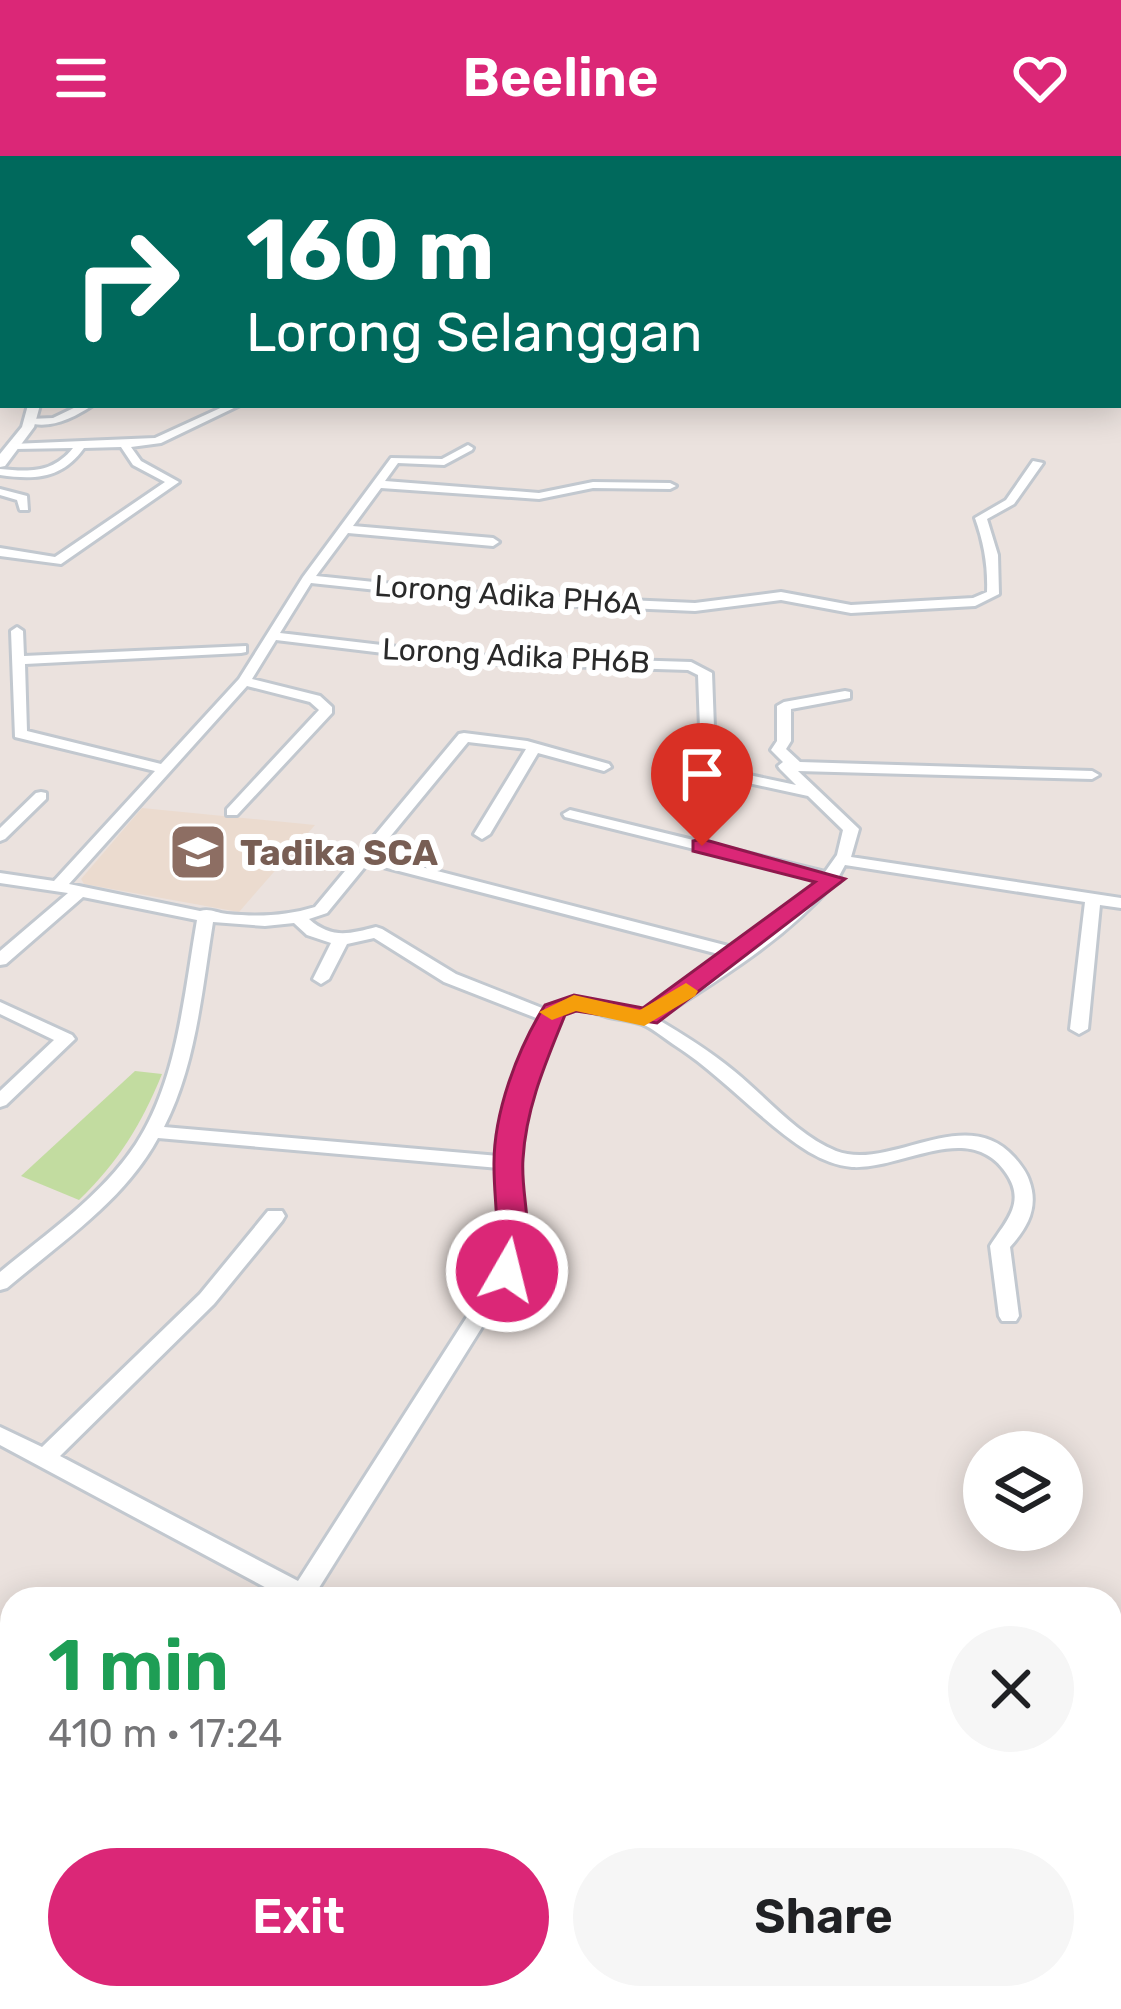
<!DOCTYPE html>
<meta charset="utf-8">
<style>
:root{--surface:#fff;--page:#f6f6f6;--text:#202124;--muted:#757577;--accent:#db2777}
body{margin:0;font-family:Rubik,sans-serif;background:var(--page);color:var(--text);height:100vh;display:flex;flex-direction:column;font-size:45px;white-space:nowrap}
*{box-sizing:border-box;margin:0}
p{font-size:39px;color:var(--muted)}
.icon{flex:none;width:66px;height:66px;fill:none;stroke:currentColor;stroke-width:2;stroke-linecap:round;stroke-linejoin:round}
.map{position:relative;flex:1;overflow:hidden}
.sheet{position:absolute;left:0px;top:1431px;width:1122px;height:423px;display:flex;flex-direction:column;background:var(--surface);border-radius:36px 36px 0 0;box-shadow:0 6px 30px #0003}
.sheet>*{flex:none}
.top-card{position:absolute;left:0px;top:0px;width:1122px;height:252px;box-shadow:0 6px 30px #0003;background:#00695c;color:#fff;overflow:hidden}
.controls{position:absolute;left:963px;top:1275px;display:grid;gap:24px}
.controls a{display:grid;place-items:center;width:120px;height:120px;border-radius:50%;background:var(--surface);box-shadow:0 6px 30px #0003;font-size:60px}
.pin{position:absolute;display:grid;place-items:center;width:102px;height:102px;color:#fff;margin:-123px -51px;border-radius:50% 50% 50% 0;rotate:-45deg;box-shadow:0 0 12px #0007}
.pin .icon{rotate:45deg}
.me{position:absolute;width:132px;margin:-66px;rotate:8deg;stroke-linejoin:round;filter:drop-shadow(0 0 9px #0008)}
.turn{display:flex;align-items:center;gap:42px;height:252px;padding:0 48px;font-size:54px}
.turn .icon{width:156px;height:156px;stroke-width:2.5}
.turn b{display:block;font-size:84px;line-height:102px}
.round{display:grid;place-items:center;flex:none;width:126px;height:126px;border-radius:63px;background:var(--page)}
.headline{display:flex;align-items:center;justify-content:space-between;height:204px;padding:0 48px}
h1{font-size:72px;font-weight:600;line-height:90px;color:#1e9e55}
.action{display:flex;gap:24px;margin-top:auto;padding:24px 48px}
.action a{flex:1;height:138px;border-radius:72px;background:var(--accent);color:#fff;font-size:48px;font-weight:600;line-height:138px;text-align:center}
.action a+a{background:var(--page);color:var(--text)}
header{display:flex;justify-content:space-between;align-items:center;height:156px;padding:0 48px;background:var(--accent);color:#fff;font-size:54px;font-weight:600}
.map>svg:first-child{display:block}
.education{fill:#ebdbcf}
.green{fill:#c2dca0}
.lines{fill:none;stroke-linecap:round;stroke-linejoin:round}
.minor-casing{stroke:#c2c8cf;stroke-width:6}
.tertiary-casing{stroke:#c2c8cf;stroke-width:6}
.minor{fill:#fff;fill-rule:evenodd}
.tertiary{fill:#fff;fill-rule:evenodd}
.route{fill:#db2777;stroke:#8e194d;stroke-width:3}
.slow{fill:#f59e0b}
.labels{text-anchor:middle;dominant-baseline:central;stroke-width:12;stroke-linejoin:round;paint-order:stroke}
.far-street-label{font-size:30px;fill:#2a2a2a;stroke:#fff}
.education-label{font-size:36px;font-weight:bold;fill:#785e54;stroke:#fff;text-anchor:start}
</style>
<header><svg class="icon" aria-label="menu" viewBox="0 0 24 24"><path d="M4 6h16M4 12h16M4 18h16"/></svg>Beeline<svg class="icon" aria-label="heart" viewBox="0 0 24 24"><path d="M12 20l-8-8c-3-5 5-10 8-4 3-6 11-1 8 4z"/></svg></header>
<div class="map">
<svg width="1121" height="1853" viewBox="0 0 1121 1853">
<rect width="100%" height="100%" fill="#ebe2de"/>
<path class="education" d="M 142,652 L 315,669 L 239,756 L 84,728 L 81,723 Z"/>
<path class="green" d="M 135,915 L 162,918 C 141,969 119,1005 79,1044 L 21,1020 Z"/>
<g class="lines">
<defs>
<path id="minor" d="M 328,0 L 349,3 L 291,1 L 292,0 Z
M 472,0 L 481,0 L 485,3 L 476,3 Z
M 737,0 L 745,0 L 744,3 L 736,3 Z
M 0,68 L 3,69 L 3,75 L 0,74 Z
M 0,107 L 3,107 L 3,113 L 0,113 Z
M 1119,113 L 1121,114 L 1121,121 L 1119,120 Z
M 1119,138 L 1121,138 L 1121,144 L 1119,144 Z
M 0,140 L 3,140 L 3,146 L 0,146 Z
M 0,192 L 3,192 L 3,198 L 0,198 Z
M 3,219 L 3,225 L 0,226 L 0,220 Z
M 80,249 L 93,249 C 72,263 49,274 25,266 L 30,263 L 53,262 Z
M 227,249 L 240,249 L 161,287 L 131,291 L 141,305 L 179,326 L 61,408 L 0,400 L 0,392 L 55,401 L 165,326 L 133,309 L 121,291 L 84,292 C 62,323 35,324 0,319 L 0,313 C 30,316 53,317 73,292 L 16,293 L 11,290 L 12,288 L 155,282 Z
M 468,289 L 473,292 L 472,294 L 444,309 L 398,307 L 385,325 L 539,337 L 593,326 L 670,327 L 676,330 L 670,333 L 593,332 L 539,343 L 381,332 L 353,370 L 493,382 L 499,386 L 493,390 L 348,377 L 316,420 L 490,438 L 695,447 L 781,436 L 851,449 L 973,442 L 987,436 C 988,410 984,387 975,362 L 1006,344 L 1033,305 L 1043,307 L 1014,348 L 987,363 L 998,399 L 999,438 L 975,450 L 851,457 L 781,444 L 695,455 L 490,446 L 311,427 L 280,477 L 466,499 L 691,506 L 712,517 L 714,572 L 707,576 L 700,572 L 698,519 L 688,514 L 466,507 L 276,484 L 252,523 L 320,540 L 332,551 L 332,557 L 237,659 L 227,659 L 227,653 L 319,554 L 310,546 L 247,530 L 69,728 L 200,755 C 211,752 215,757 227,758 C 258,761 286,760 315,751 L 459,578 L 464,577 L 527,585 L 609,608 L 611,611 L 604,615 L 538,597 L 490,678 L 482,683 L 474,678 L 526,593 L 468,586 L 375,699 L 740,793 L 795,750 L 820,724 L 565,661 L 563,658 L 570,654 L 825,716 L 837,699 L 843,674 L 808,640 L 730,623 L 728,620 L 735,616 L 796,629 L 780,613 L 778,610 L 783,606 L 771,594 L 777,585 L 777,550 L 784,546 L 845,535 L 850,536 L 850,542 L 791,553 L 791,585 L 786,593 L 800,606 L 1092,615 L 1099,619 L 1092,623 L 798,615 L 859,673 L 851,701 L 1121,742 L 1121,752 L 1100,749 L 1088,873 L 1079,878 L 1070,873 L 1085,746 L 845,709 L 839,720 L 841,723 L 839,726 L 833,728 C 784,784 720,823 657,863 C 684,879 710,895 734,915 C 766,941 797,979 836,995 C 890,1016 965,946 1014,1001 C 1020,1008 1026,1015 1029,1024 C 1039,1051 1028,1071 1010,1091 L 1019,1160 L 1016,1165 L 1002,1165 L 999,1160 L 990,1090 C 1005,1066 1027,1047 1006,1017 C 969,963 902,1014 852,1011 C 837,1010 821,1003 809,996 C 760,965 722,919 673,888 C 663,881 652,872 642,868 C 631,864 617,863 606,860 C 592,856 575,849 562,858 C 551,866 548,886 543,899 C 530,933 518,969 517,1005 C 516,1043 525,1078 517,1115 L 312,1443 L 287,1443 L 0,1289 L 0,1271 L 42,1291 L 200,1138 L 268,1055 L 282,1055 L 285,1060 L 282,1065 L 214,1148 L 60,1300 L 298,1425 L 497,1114 L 502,1073 L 499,1012 L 158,982 C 124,1045 60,1087 7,1132 L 0,1134 L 0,1116 C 47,1077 102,1040 136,988 C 178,923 184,838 197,764 L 83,741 L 6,808 L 0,809 L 0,795 L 68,737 L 0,727 L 0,717 L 54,725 L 155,615 L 15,581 L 11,475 L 17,471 L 23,475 L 24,500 L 246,490 L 246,496 L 241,497 L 25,508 L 27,575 L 161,608 L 239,523 L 303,421 L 391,302 L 442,303 ZM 368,707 L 730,801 C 712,813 657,854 639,856 C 606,859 578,829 547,854 L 456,818 L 382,773 L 376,771 C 350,778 331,783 309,763 L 327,757 ZM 213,766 L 265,770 L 294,767 L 307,779 L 331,787 L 313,823 L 321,828 L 329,823 L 347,788 L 374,782 L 444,826 L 539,863 L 508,949 L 499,1000 L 164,971 C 196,909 202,834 213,766 Z
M 0,333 L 27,340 L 28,354 L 20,354 L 17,344 L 0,339 Z
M 41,636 L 46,637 L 46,643 L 5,683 L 0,685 L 0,672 L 36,637 Z
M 0,846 L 72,879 L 75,883 L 6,949 L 0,951 L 0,935 L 54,884 L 0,858 Z
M 12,1682 L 12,1708 L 0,1713 L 0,1687 Z
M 0,1781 L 12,1783 L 12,1809 L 0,1807 Z
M 181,1842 L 270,1842 L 264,1853 L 188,1853 Z
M 696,1842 L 724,1842 L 722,1853 L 694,1853 Z"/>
<path id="tertiary" d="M 28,249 L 40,249 L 34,271 L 5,310 L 0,311 L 0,298 L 22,271 Z"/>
</defs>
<use href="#minor" class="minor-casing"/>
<use href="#tertiary" class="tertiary-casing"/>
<use href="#minor" class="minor"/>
<use href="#tertiary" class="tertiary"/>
</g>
<path class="route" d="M 702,683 L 845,723 L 657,867 L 576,855 L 565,859 C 546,906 526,951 523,1003 C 520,1044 539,1084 517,1123 L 496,1123 L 491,1115 C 502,1080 494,1048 494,1011 C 493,958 517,894 545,849 L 574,839 L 643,852 L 815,726 L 693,695 L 693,685 Z"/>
<path class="slow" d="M 686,827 L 698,835 L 695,840 L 644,870 L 576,855 L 552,864 L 539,856 L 574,839 L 640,854 Z"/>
<defs>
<symbol id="school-square" viewBox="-11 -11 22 22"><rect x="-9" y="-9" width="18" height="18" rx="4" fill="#8d6e63" stroke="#fff"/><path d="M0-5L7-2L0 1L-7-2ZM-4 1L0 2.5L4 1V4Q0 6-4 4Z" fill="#fff"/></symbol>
</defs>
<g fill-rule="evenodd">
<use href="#school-square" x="165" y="663" width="66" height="66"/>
</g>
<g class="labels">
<g class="far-street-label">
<text transform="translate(508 439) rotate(4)">Lorong Adika PH6A</text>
<text transform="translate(516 500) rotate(3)">Lorong Adika PH6B</text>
</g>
<g class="education-label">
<text x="240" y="696">Tadika SCA</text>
</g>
</g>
</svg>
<div class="controls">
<a><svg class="icon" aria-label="layers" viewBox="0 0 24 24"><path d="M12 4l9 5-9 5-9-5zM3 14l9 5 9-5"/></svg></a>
</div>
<div class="pin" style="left:702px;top:690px;background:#d93025"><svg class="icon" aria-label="arrive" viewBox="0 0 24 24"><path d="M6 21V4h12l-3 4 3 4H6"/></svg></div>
<svg class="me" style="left:507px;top:1115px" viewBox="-20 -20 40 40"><circle r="17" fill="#db2777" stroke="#fff" stroke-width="3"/><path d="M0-11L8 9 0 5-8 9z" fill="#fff"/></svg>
<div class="top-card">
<div class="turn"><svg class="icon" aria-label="right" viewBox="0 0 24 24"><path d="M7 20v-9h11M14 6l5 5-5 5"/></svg><div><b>160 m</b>Lorong Selanggan</div></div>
</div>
<section class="sheet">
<div class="headline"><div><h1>1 min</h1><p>410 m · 17:24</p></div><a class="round"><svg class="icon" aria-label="close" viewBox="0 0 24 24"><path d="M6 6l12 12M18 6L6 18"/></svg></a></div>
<div class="action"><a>Exit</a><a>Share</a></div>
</section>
</div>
